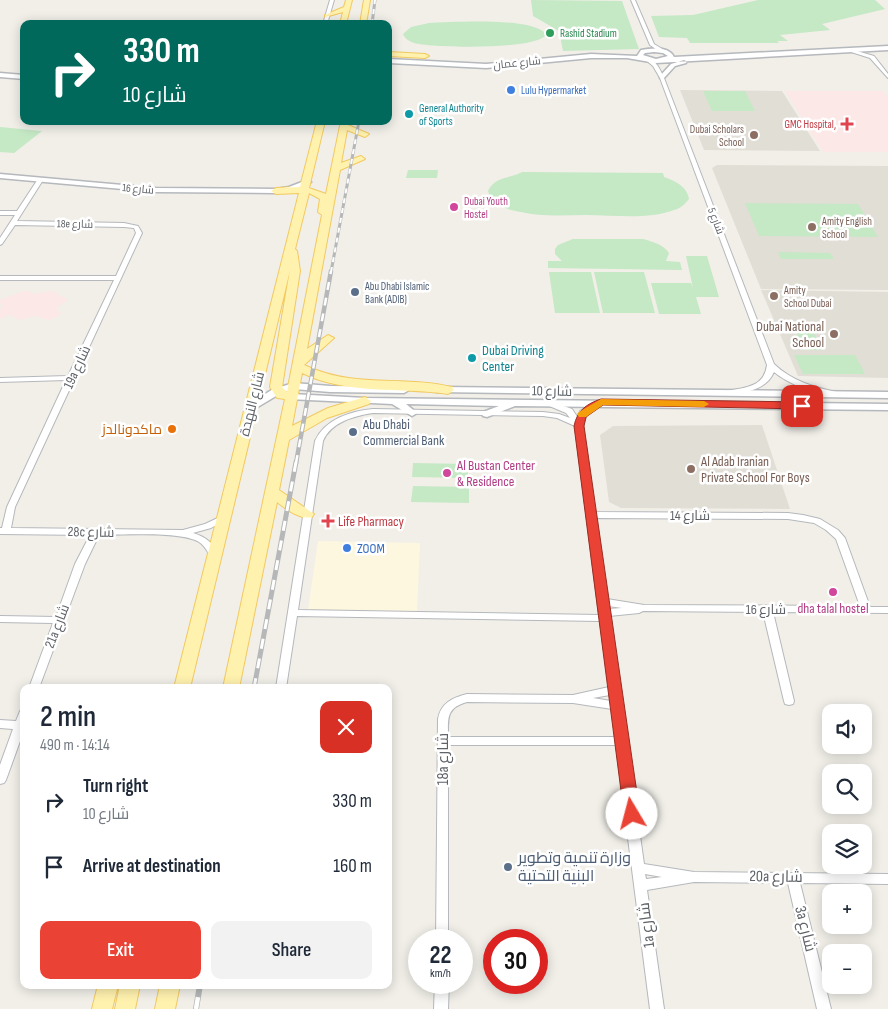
<!DOCTYPE html>
<meta charset="utf-8">
<style>
:root{--surface:#fff;--page:#f2f2f3;--text:#1f2937;--muted:#747a83;--accent:#ea4335}
body{margin:0;font-family:"Sofia Sans Condensed",Cairo,sans-serif;background:var(--page);color:var(--text);height:100vh;display:flex;flex-direction:column;font-size:19px;white-space:nowrap}
*{box-sizing:border-box;margin:0}
p{font-size:16px;color:var(--muted)}
.icon{flex:none;width:28px;height:28px;fill:none;stroke:currentColor;stroke-width:2;stroke-linecap:round;stroke-linejoin:round}
.map{position:relative;flex:1;overflow:hidden}
.sheet{position:absolute;left:20px;top:684px;width:372px;height:305px;display:flex;flex-direction:column;background:var(--surface);border-radius:10px;box-shadow:0 2px 12px #0003}
.sheet>*{flex:none}
.hud{position:absolute;left:20px;top:20px;width:372px;height:105px;border-radius:10px;box-shadow:0 2px 12px #0003;background:#00695c;color:#fff;overflow:hidden}
.fabs{position:absolute;left:822px;top:704px;display:grid;gap:10px}
.fabs a{display:grid;place-items:center;width:50px;height:50px;border-radius:10px;background:var(--surface);box-shadow:0 2px 12px #0003;font-size:25px}
.speed{position:absolute;left:408px;top:929px;display:flex;gap:10px;font-size:25px;font-weight:700;text-align:center}
.speed>*{display:grid;place-content:center;width:65px;height:65px;border-radius:50%;background:var(--surface);box-shadow:0 2px 12px #0003;line-height:1}
.speed small{font-size:12px;font-weight:400}
.speed .limit{border:8px solid #d22;background:#fff;color:#111}
.pin{position:absolute;display:grid;place-items:center;width:42px;height:42px;color:#fff;margin:-21px;border-radius:10px;box-shadow:0 2px 8px #0006}
.me{position:absolute;width:55px;margin:-28px;rotate:352deg;stroke-linejoin:round;filter:drop-shadow(0 0 4px #0008)}
.turn{display:flex;align-items:center;gap:18px;height:105px;padding:0 20px;font-size:22px}
.turn .icon{width:65px;height:65px;stroke-width:2.5}
.turn b{display:block;font-size:35px;line-height:42px}
.round{display:grid;place-items:center;flex:none;width:52px;height:52px;border-radius:10px;background:var(--page)}
.overview{display:flex;align-items:center;justify-content:space-between;height:85px;padding:0 20px}
h1{font-size:30px;font-weight:600;line-height:38px}
.cta{display:flex;gap:10px;margin-top:auto;padding:10px 20px}
.cta a{flex:1;height:58px;border-radius:10px;background:var(--accent);color:#fff;font-size:20px;font-weight:600;line-height:58px;text-align:center}
.cta a+a{background:var(--page);color:var(--text)}
ul{padding:0;list-style:none}
li{display:flex;align-items:center;gap:15px;height:65px;padding:0 20px}
li div{flex:1}
li b{display:block;font-size:19px}
li em{font-style:normal}
.map>svg:first-child{display:block}
.commercial{fill:#fef7e0}
.education{fill:#e1ded6}
.medical{fill:#fce8e6}
.green{fill:#c5e8c5}
.lines{fill:none;stroke-linecap:round;stroke-linejoin:round}
.minor-casing{stroke:#b5b8bc;stroke-width:2}
.tertiary-casing{stroke:#b5b8bc;stroke-width:3}
.primary-casing{stroke:#f2c960;stroke-width:2}
.minor{fill:#fff;fill-rule:evenodd}
.tertiary{fill:#fff;fill-rule:evenodd}
.primary{fill:#fff2af;fill-rule:evenodd}
.rail-far3-casing{stroke:#b6b7b8;stroke-width:3}
.rail-far2-casing{stroke:#b6b7b8;stroke-width:4.5}
.rail-far1-casing{stroke:#b6b7b8;stroke-width:5}
.rail-casing{stroke:#b6b7b8;stroke-width:6}
.rail-far3{stroke:#fff;stroke-width:2;stroke-dasharray:5;stroke-linecap:butt}
.rail-far2{stroke:#fff;stroke-width:2.5;stroke-dasharray:8;stroke-linecap:butt}
.rail-far1{stroke:#fff;stroke-width:3;stroke-dasharray:10;stroke-linecap:butt}
.rail{stroke:#fff;stroke-width:4.5;stroke-dasharray:12;stroke-linecap:butt}
.route{fill:#ea4335;stroke:#982c22}
.slow{fill:#f59e0b}
.leisure-dot{fill:#2e9e5b;stroke:#fff;stroke-width:2}
.shop-dot{fill:#3f7fe0;stroke:#fff;stroke-width:2}
.culture-dot{fill:#0f9aa8;stroke:#fff;stroke-width:2}
.health-dot{fill:#e0444e;stroke:#fff;stroke-width:2}
.education-dot{fill:#8d6e63;stroke:#fff;stroke-width:2}
.hotel-dot{fill:#d1479c;stroke:#fff;stroke-width:2}
.service-dot{fill:#5c6f8a;stroke:#fff;stroke-width:2}
.food-dot{fill:#e8710a;stroke:#fff;stroke-width:2}
.labels{text-anchor:middle;dominant-baseline:central;stroke-width:5;stroke-linejoin:round;paint-order:stroke}
.far-leisure-label{font-size:11px;fill:#27864d;stroke:#fff;text-anchor:start}
.far-street-label{font-size:11px;fill:#5f6368;stroke:#fff}
.far-shop-label{font-size:11px;fill:#366cbe;stroke:#fff;text-anchor:start}
.far-culture-label{font-size:11px;fill:#0d838f;stroke:#fff;text-anchor:start}
.far-health-label{font-size:11px;fill:#be3a42;stroke:#fff;text-anchor:end}
.far-education-label{font-size:11px;fill:#785e54;stroke:#fff;text-anchor:start}
.far-hotel-label{font-size:11px;fill:#b23c85;stroke:#fff;text-anchor:start}
.far-service-label{font-size:11px;fill:#4e5e75;stroke:#fff;text-anchor:start}
.education-label{font-size:14px;fill:#785e54;stroke:#fff;text-anchor:end}
.culture-label{font-size:14px;fill:#0d838f;stroke:#fff;text-anchor:start}
.street-label{font-size:14px;fill:#5f6368;stroke:#fff}
.service-label{font-size:14px;fill:#4e5e75;stroke:#fff;text-anchor:start}
.food-label{font-size:14px;fill:#c56008;stroke:#fff;text-anchor:end}
.hotel-label{font-size:14px;fill:#b23c85;stroke:#fff;text-anchor:start}
.health-label{font-size:14px;fill:#be3a42;stroke:#fff;text-anchor:start}
.shop-label{font-size:14px;fill:#366cbe;stroke:#fff;text-anchor:start}
.near-street-label{font-size:16px;fill:#5f6368;stroke:#fff}
.near-service-label{font-size:16px;fill:#4e5e75;stroke:#fff;text-anchor:start}
</style>
<div class="map">
<svg width="888" height="1009" viewBox="0 0 888 1009">
<rect width="100%" height="100%" fill="#f1efe8"/>
<path class="commercial" d="M 318,541 L 420,543 L 417,613 L 308,610 Z"/>
<path class="education" d="M 680,90 L 782,91 L 820,151 L 704,150 Z
M 717,165 L 888,166 L 888,290 L 761,289 L 712,168 Z
M 761,290 L 888,292 L 888,378 L 798,376 Z
M 762,425 L 790,509 L 621,508 L 609,502 L 600,435 L 613,426 Z"/>
<path class="medical" d="M 785,91 L 883,91 L 888,97 L 888,152 L 823,152 Z
M 24,291 L 29,291 L 33,294 L 52,291 L 68,300 L 59,306 L 57,310 L 61,313 L 59,316 L 49,320 L 36,316 L 19,320 L 10,315 L 0,319 L 0,309 L 3,306 L 0,304 L 0,300 Z"/>
<path class="green" d="M 531,0 L 622,1 L 639,49 L 563,51 L 559,31 L 533,16 Z
M 758,0 L 875,0 L 885,9 L 822,24 L 830,30 L 780,35 L 788,41 L 777,41 L 779,43 L 690,43 L 687,38 L 659,37 L 651,16 L 693,15 Z
M 429,23 C 453,22 529,17 545,33 L 545,36 C 531,50 434,48 414,43 C 409,41 405,39 403,34 L 411,27 Z
M 703,91 L 745,91 L 755,111 L 712,111 Z
M 0,127 L 42,131 L 14,153 L 0,152 Z
M 408,170 L 438,170 L 437,178 L 406,178 Z
M 522,172 L 663,173 L 664,177 C 675,181 687,186 689,199 C 685,204 681,208 674,210 C 647,220 615,215 586,215 C 565,215 542,217 521,212 C 508,210 492,205 488,191 C 495,176 510,179 522,172 Z
M 745,203 L 858,204 L 878,237 L 759,236 Z
M 573,239 L 643,239 C 653,242 663,244 669,253 L 666,261 L 680,262 L 682,270 L 548,268 L 548,261 L 562,261 L 555,254 L 555,249 L 558,245 Z
M 778,252 L 830,253 L 834,259 L 781,259 Z
M 686,256 L 707,256 L 719,297 L 696,297 L 701,314 L 659,314 L 651,283 L 691,283 L 693,288 Z
M 549,272 L 591,272 L 600,313 L 555,313 Z
M 594,272 L 644,272 L 655,313 L 603,313 Z
M 795,330 L 812,330 L 822,350 L 805,350 Z
M 794,355 L 855,355 L 865,374 L 803,374 Z
M 413,463 L 468,464 L 468,478 L 412,477 Z
M 413,486 L 469,487 L 469,503 L 411,502 Z"/>
<g class="lines">
<defs>
<path id="minor" d="M 330,0 L 334,0 L 327,24 L 323,24 Z
M 631,0 L 635,0 L 654,44 L 664,50 L 664,52 L 660,52 L 650,45 Z
M 850,49 L 874,56 L 888,74 L 888,78 L 870,58 L 848,51 L 848,50 Z
M 647,59 C 657,60 660,70 664,78 L 774,364 C 792,381 813,387 836,392 L 837,394 L 836,396 C 819,397 787,383 774,372 C 766,390 748,391 731,395 L 727,393 L 728,391 C 747,387 764,387 767,365 L 660,78 L 653,66 L 647,61 Z
M 40,178 L 43,180 L 17,221 L 124,223 L 138,226 L 142,233 L 15,507 L 11,528 L 183,530 L 205,524 L 224,515 L 228,518 L 211,528 L 193,533 C 206,537 213,543 219,555 L 214,558 L 211,557 C 207,551 205,546 199,542 C 181,531 122,535 99,535 L 85,564 L 39,688 L 29,688 L 53,623 L 0,622 L 0,616 L 56,617 L 75,564 L 90,535 L 0,534 L 0,528 L 2,528 L 7,507 L 66,380 L 0,382 L 0,378 L 68,376 L 114,280 L 0,280 L 0,276 L 116,276 L 136,233 L 134,228 L 124,227 L 15,225 L 2,244 L 0,245 L 0,238 L 15,215 L 0,215 L 0,211 L 17,211 L 38,179 Z
M 598,400 L 604,400 L 605,402 L 587,414 L 583,426 L 595,512 L 788,513 L 803,515 L 820,519 L 838,530 L 845,538 L 870,607 L 888,607 L 888,613 L 773,612 L 794,701 L 793,704 L 789,705 L 785,704 L 784,701 L 763,612 L 643,611 L 639,613 L 609,616 L 644,864 L 694,872 L 888,874 L 888,884 L 800,883 L 831,1009 L 817,1009 L 788,883 L 694,882 L 647,890 L 664,1009 L 650,1009 L 616,745 L 448,745 L 448,940 L 436,940 L 438,719 C 441,703 452,698 467,694 L 573,695 L 609,687 L 600,621 L 297,616 L 286,688 L 276,688 L 315,441 C 325,419 351,411 373,409 L 543,412 L 559,414 L 570,418 L 566,413 L 547,405 L 546,403 L 550,401 L 572,409 L 578,418 L 580,411 ZM 373,413 L 543,416 L 557,418 L 575,426 L 599,615 L 298,610 L 323,441 C 331,422 354,416 373,413 ZM 596,518 L 788,519 L 814,523 L 826,530 L 836,539 L 860,606 L 644,605 L 607,599 ZM 608,606 L 622,608 L 608,609 ZM 610,695 L 611,701 L 593,698 ZM 467,702 L 573,703 L 612,709 L 615,737 L 448,737 C 448,718 446,708 467,702 ZM 645,874 L 662,877 L 646,879 Z
M 24,710 L 24,730 L 6,780 L 4,783 L 0,784 L 0,765 L 13,729 L 0,728 L 0,720 L 16,721 L 20,711 Z
M 435,982 L 449,982 L 448,1009 L 434,1009 Z"/>
<path id="tertiary" d="M 888,46 L 888,50 L 656,63 L 627,58 L 591,58 L 486,68 L 389,63 L 389,59 L 486,64 L 591,54 L 637,56 L 641,50 C 652,48 669,46 674,57 ZM 654,52 L 663,53 L 668,56 L 656,59 L 643,55 L 645,53 Z
M 684,60 L 686,61 L 686,63 L 675,66 L 664,78 L 660,78 L 660,76 L 671,64 Z
M 0,73 L 24,75 L 24,79 L 0,77 Z
M 0,174 L 156,188 L 276,189 L 289,187 L 307,180 L 311,182 L 294,191 L 276,193 L 156,192 L 0,178 Z
M 294,383 L 330,386 L 404,387 L 409,390 L 404,393 L 330,392 L 294,389 L 281,393 L 256,408 L 252,409 L 247,406 L 273,389 Z
M 440,387 L 888,392 L 888,398 L 436,392 L 435,390 Z
M 292,394 L 365,398 L 888,404 L 888,410 L 515,406 L 487,417 L 483,416 L 482,414 L 483,412 L 499,406 L 406,404 L 417,413 L 412,416 L 392,404 L 288,399 L 287,397 Z"/>
<path id="primary" d="M 346,0 L 352,0 L 346,24 L 340,24 L 343,12 L 325,17 L 325,15 L 344,7 Z
M 364,0 L 370,0 L 366,24 L 360,24 Z
M 389,52 L 425,54 L 429,56 L 425,58 L 389,56 Z
M 317,121 L 325,121 L 309,188 L 326,194 L 341,121 L 349,121 L 348,125 L 369,134 L 365,137 L 347,130 L 341,163 L 361,156 L 365,159 L 340,170 L 307,349 L 328,335 L 334,338 L 304,365 C 355,389 401,375 452,387 L 454,390 L 448,394 C 400,387 347,395 302,373 L 292,426 L 328,408 L 365,397 L 371,401 L 369,404 L 327,418 L 289,440 L 279,490 L 314,514 L 312,517 C 300,520 286,509 277,502 L 239,688 L 223,688 L 285,399 L 277,398 L 270,387 L 290,270 L 190,688 L 174,688 L 299,193 L 276,194 L 271,191 L 276,188 L 300,187 ZM 309,193 L 320,199 L 318,212 L 322,215 L 287,392 L 282,387 L 300,271 L 297,251 L 295,249 Z
M 98,985 L 118,985 L 112,1009 L 92,1009 Z
M 120,985 L 140,985 L 135,1009 L 115,1009 Z
M 160,985 L 180,985 L 175,1009 L 155,1009 Z"/>
</defs>
<use href="#minor" class="minor-casing"/>
<use href="#tertiary" class="tertiary-casing"/>
<use href="#primary" class="primary-casing"/>
<use href="#minor" class="minor"/>
<use href="#tertiary" class="tertiary"/>
<use href="#primary" class="primary"/>
<defs>
<path id="rail-far3" d="M 372,24 L 375,0
M 331,272 L 359,121"/>
<path id="rail-far2" d="M 296,463 L 331,271"/>
<path id="rail-far1" d="M 254,688 L 296,462"/>
<path id="rail" d="M 196,1009 L 200,985"/>
</defs>
<use href="#rail-far3" class="rail-far3-casing"/>
<use href="#rail-far2" class="rail-far2-casing"/>
<use href="#rail-far1" class="rail-far1-casing"/>
<use href="#rail" class="rail-casing"/>
<use href="#rail-far3" class="rail-far3"/>
<use href="#rail-far2" class="rail-far2"/>
<use href="#rail-far1" class="rail-far1"/>
<use href="#rail" class="rail"/>
</g>
<path class="route" d="M 601,399 L 802,402 L 807,406 L 802,409 L 603,405 L 586,417 L 584,426 L 640,814 L 637,818 L 632,820 L 627,818 L 624,814 L 574,426 C 577,411 586,404 601,399 Z"/>
<path class="slow" d="M 601,399 L 704,401 L 709,404 L 704,407 L 603,405 L 586,417 L 579,417 L 577,414 L 579,412 Z"/>
<circle class="leisure-dot" cx="550" cy="33" r="5"/>
<g class="shop-dot">
<circle cx="511" cy="90" r="5"/>
<circle cx="347" cy="548" r="5"/>
</g>
<g class="culture-dot">
<circle cx="409" cy="114" r="5"/>
<circle cx="472" cy="358" r="5"/>
</g>
<g class="health-dot">
<path d="M844.5 116.5h5v5h5v5h-5v5h-5v-5h-5v-5h5z"/>
<path d="M325.5 513.5h5v5h5v5h-5v5h-5v-5h-5v-5h5z"/>
</g>
<g class="education-dot">
<circle cx="754" cy="135" r="5"/>
<circle cx="812" cy="227" r="5"/>
<circle cx="774" cy="296" r="5"/>
<circle cx="834" cy="334" r="5"/>
<circle cx="691" cy="469" r="5"/>
</g>
<g class="hotel-dot">
<circle cx="454" cy="207" r="5"/>
<circle cx="447" cy="473" r="5"/>
<circle cx="833" cy="592" r="5"/>
</g>
<g class="service-dot">
<circle cx="355" cy="292" r="5"/>
<circle cx="353" cy="432" r="5"/>
<circle cx="508" cy="867" r="5"/>
</g>
<circle class="food-dot" cx="172" cy="429" r="5"/>
<g class="labels">
<g class="far-leisure-label">
<text x="560" y="33">Rashid Stadium</text>
</g>
<g class="far-street-label">
<text transform="translate(517 63) rotate(-6)">شارع عمان</text>
<text transform="translate(138 189) rotate(5)">شارع 16</text>
<text transform="translate(716 221) rotate(69)">شارع 5</text>
<text transform="translate(75 224) rotate(1)">18e شارع</text>
</g>
<g class="far-shop-label">
<text x="521" y="90">Lulu Hypermarket</text>
</g>
<g class="far-culture-label">
<text x="419" y="108">General Authority<tspan x="419" dy="13">of Sports</tspan></text>
</g>
<g class="far-health-label">
<text x="836" y="124">GMC Hospital,</text>
</g>
<g class="far-education-label">
<text x="744" y="129" text-anchor="end">Dubai Scholars<tspan x="744" dy="13">School</tspan></text>
<text x="822" y="221">Amity English<tspan x="822" dy="13">School</tspan></text>
<text x="784" y="290">Amity<tspan x="784" dy="13">School Dubai</tspan></text>
</g>
<g class="far-hotel-label">
<text x="464" y="201">Dubai Youth<tspan x="464" dy="13">Hostel</tspan></text>
</g>
<g class="far-service-label">
<text x="365" y="286">Abu Dhabi Islamic<tspan x="365" dy="13">Bank (ADIB)</tspan></text>
</g>
<g class="education-label">
<text x="824" y="326">Dubai National<tspan x="824" dy="16">School</tspan></text>
<text x="701" y="461" text-anchor="start">Al Adab Iranian<tspan x="701" dy="16">Private School For Boys</tspan></text>
</g>
<g class="culture-label">
<text x="482" y="350">Dubai Driving<tspan x="482" dy="16">Center</tspan></text>
</g>
<g class="street-label">
<text transform="translate(77 367) rotate(-65)">19a شارع</text>
<text transform="translate(552 391) rotate(1)">شارع 10</text>
<text transform="translate(252 404) rotate(-76)">شارع النهدة</text>
<text x="690" y="515">شارع 14</text>
<text transform="translate(91 532) rotate(1)">28c شارع</text>
<text x="766" y="609">شارع 16</text>
<text transform="translate(57 626) rotate(-69)">21a شارع</text>
</g>
<g class="service-label">
<text x="363" y="424">Abu Dhabi<tspan x="363" dy="16">Commercial Bank</tspan></text>
</g>
<g class="food-label">
<text x="162" y="429">ماكدونالدز</text>
</g>
<g class="hotel-label">
<text x="457" y="465">Al Bustan Center<tspan x="457" dy="16">&amp; Residence</tspan></text>
<text x="833" y="608" text-anchor="middle">dha talal hostel</text>
</g>
<g class="health-label">
<text x="338" y="521">Life Pharmacy</text>
</g>
<g class="shop-label">
<text x="357" y="548">ZOOM</text>
</g>
<g class="near-street-label">
<text transform="translate(443 759) rotate(-90)">18a شارع</text>
<text transform="translate(776 877) rotate(1)">20a شارع</text>
<text transform="translate(647 925) rotate(-97)">1a شارع</text>
<text transform="translate(805 929) rotate(76)">3a شارع</text>
</g>
<g class="near-service-label">
<text x="518" y="858">وزارة تنمية وتطوير<tspan x="518" dy="18">البنية التحتية</tspan></text>
</g>
</g>
</svg>
<div class="fabs">
<a><svg class="icon" aria-label="sound" viewBox="0 0 24 24"><path d="M4 9h4l5-4v14l-5-4H4zM17 9q2 3 0 6"/></svg></a>
<a><svg class="icon" aria-label="search" viewBox="0 0 24 24"><circle cx="10" cy="10" r="6"/><path d="M15 15l6 6"/></svg></a>
<a><svg class="icon" aria-label="layers" viewBox="0 0 24 24"><path d="M12 4l9 5-9 5-9-5zM3 14l9 5 9-5"/></svg></a>
<a>+</a>
<a>−</a>
</div>
<div class="speed"><div>22<small>km/h</small></div><div class="limit">30</div></div>
<div class="pin" style="left:802px;top:406px;background:#d93025"><svg class="icon" aria-label="arrive" viewBox="0 0 24 24"><path d="M6 21V4h12l-3 4 3 4H6"/></svg></div>
<svg class="me" style="left:632px;top:814px" viewBox="-20 -20 40 40"><circle r="19" fill="#fff"/><path d="M0-13L10 11 0 6-10 11z" fill="#ea4335"/></svg>
<div class="hud">
<div class="turn"><svg class="icon" aria-label="right" viewBox="0 0 24 24"><path d="M7 20v-9h11M14 6l5 5-5 5"/></svg><div><b>330 m</b>شارع 10</div></div>
</div>
<section class="sheet">
<div class="overview"><div><h1>2 min</h1><p>490 m · 14:14</p></div><a class="round" style="background:#d93025;color:#fff"><svg class="icon" aria-label="close" viewBox="0 0 24 24"><path d="M6 6l12 12M18 6L6 18"/></svg></a></div>
<ul>
<li><svg class="icon" aria-label="right" viewBox="0 0 24 24"><path d="M7 20v-9h11M14 6l5 5-5 5"/></svg><div><b>Turn right</b><p>شارع 10</p></div><em>330 m</em></li>
<li><svg class="icon" aria-label="arrive" viewBox="0 0 24 24"><path d="M6 21V4h12l-3 4 3 4H6"/></svg><div><b>Arrive at destination</b></div><em>160 m</em></li>
</ul>
<div class="cta"><a>Exit</a><a>Share</a></div>
</section>
</div>
